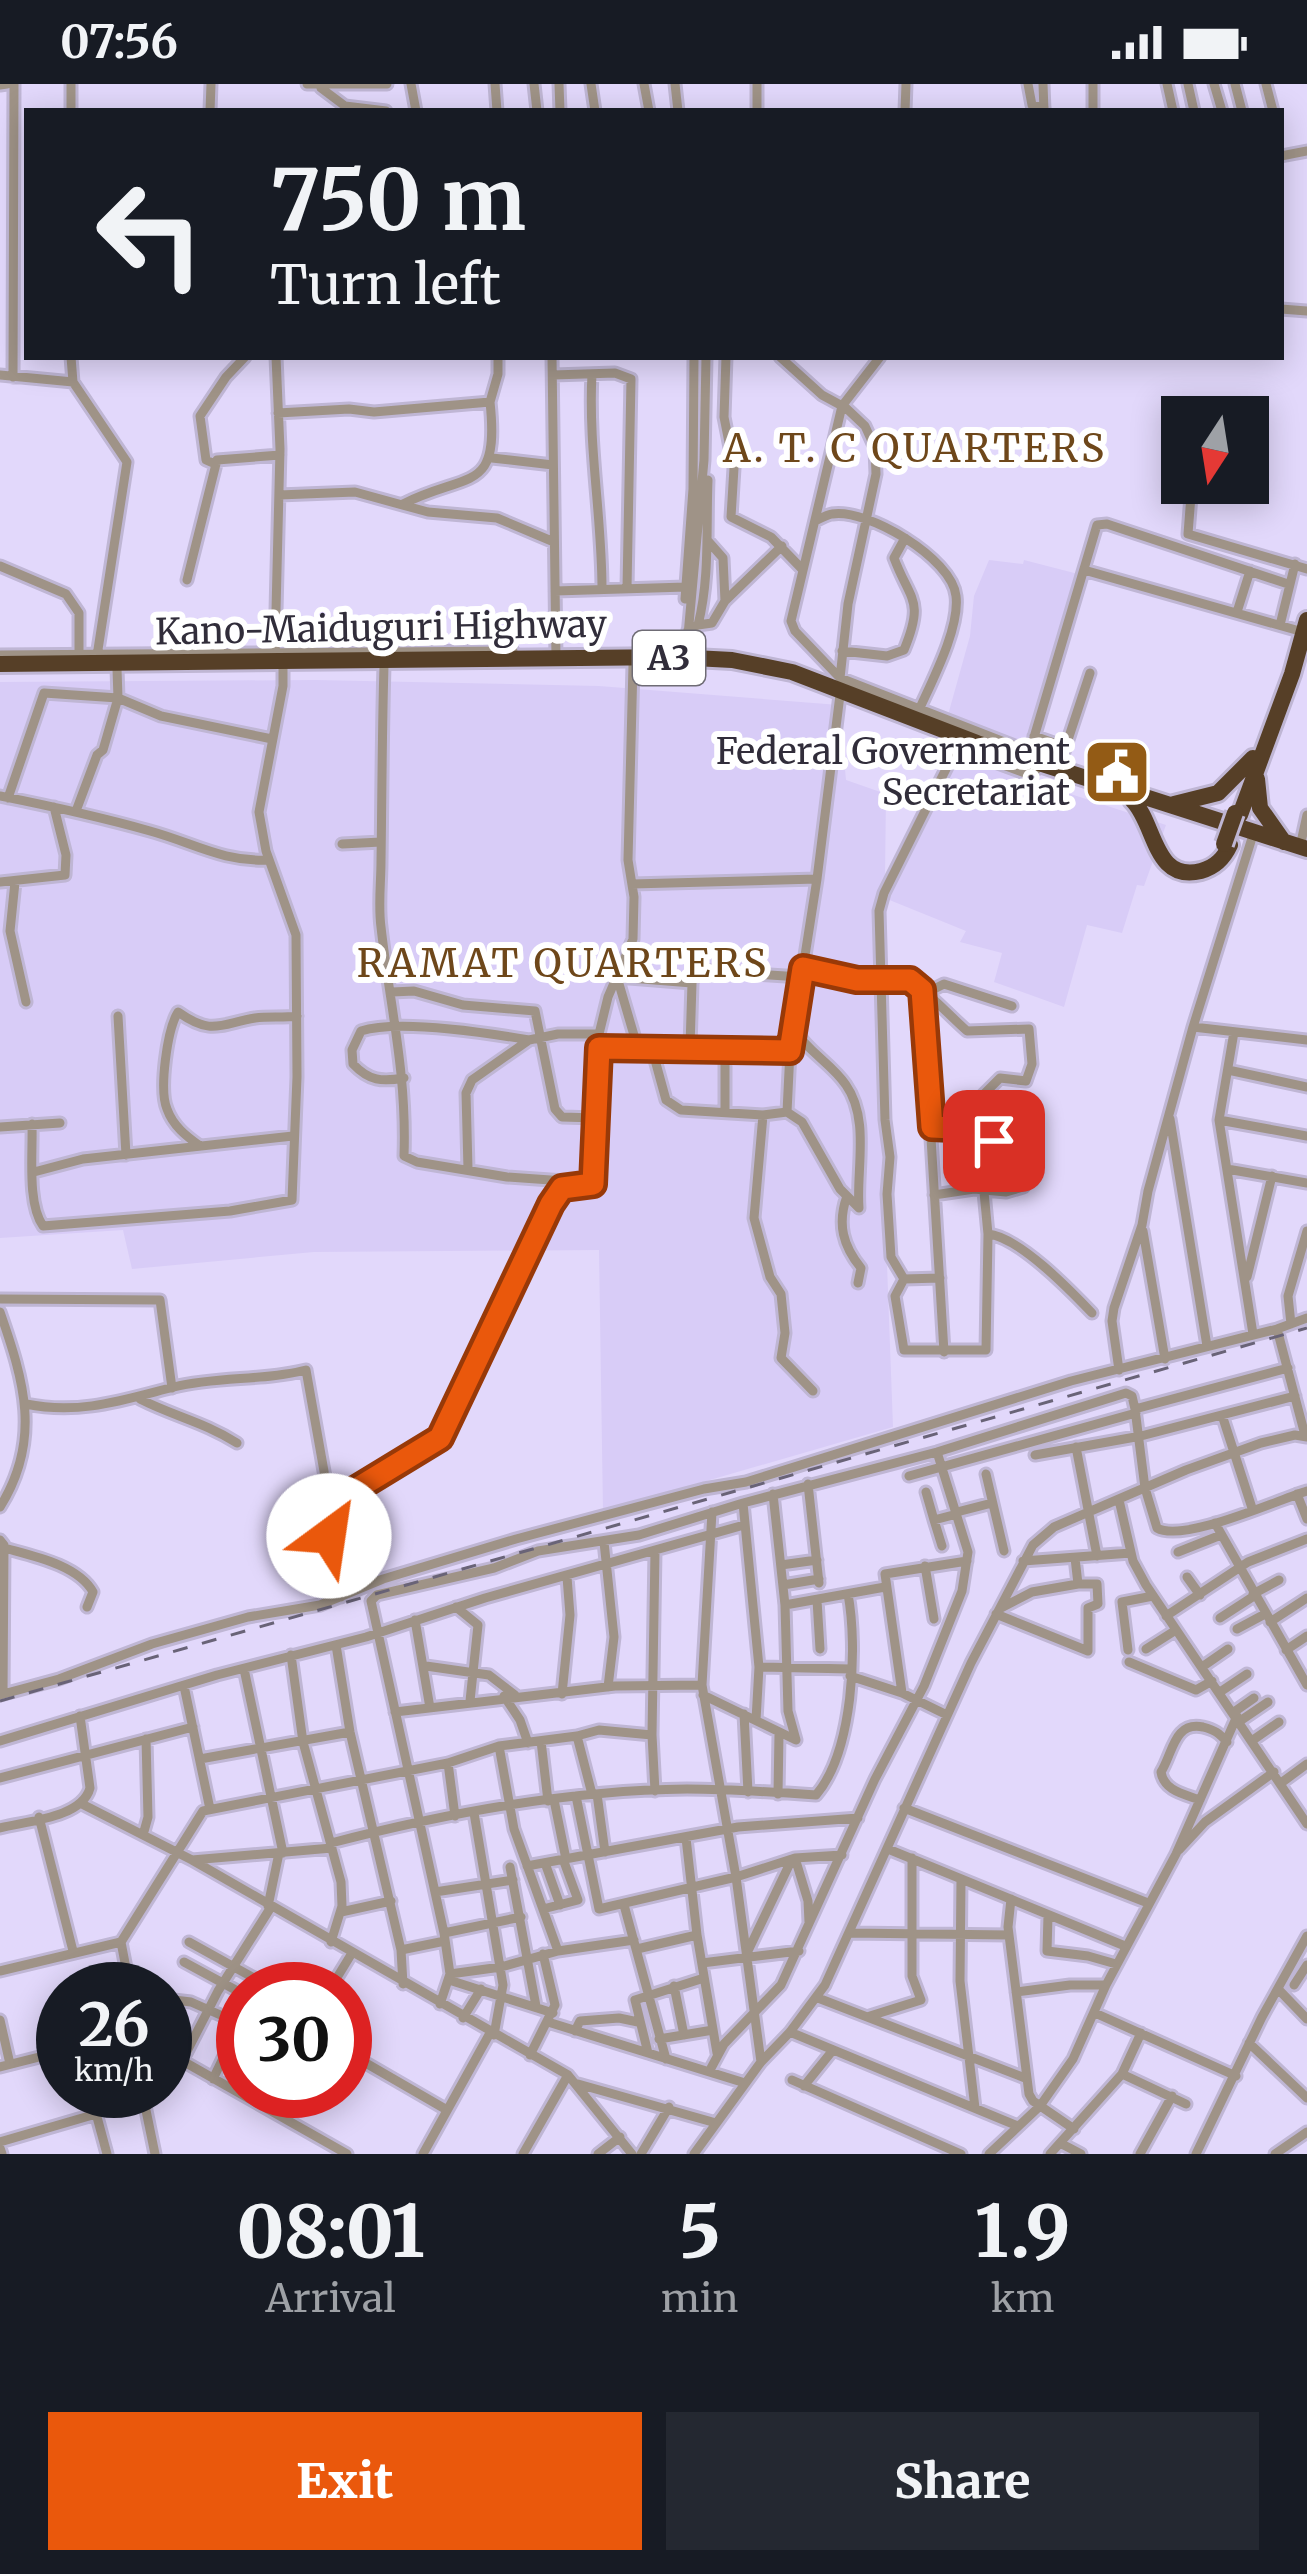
<!DOCTYPE html>
<style>
:root{--surface:#171b24;--page:#242831;--text:#f1f3f6;--muted:#9ea1a6;--accent:#ea580c}
body{margin:0;font-family:Merriweather,serif;background:var(--page);color:var(--text);height:100vh;display:flex;flex-direction:column;font-size:45px;white-space:nowrap}
*{box-sizing:border-box;margin:0}
p{font-size:39px;color:var(--muted)}
.icon{flex:none;width:66px;height:66px;fill:none;stroke:currentColor;stroke-width:2;stroke-linecap:round;stroke-linejoin:round}
.map{position:relative;height:2070px;overflow:hidden}
.sheet{display:flex;flex-direction:column;background:var(--surface);flex:1}
.sheet>*{flex:none}
.top-card{position:absolute;left:24px;top:24px;width:1260px;height:252px;border-radius:0px;box-shadow:0 6px 30px #0003;background:#171b24;color:var(--text);overflow:hidden}
.needle{width:78px;rotate:192deg}
.tools{position:absolute;left:1161px;top:312px;display:grid;gap:24px}
.tools a{display:grid;place-items:center;width:108px;height:108px;border-radius:0px;background:var(--surface);box-shadow:0 6px 30px #0003;font-size:60px}
.speed{position:absolute;left:36px;top:1878px;display:flex;gap:24px;font-size:60px;font-weight:700;text-align:center}
.speed>*{display:grid;place-content:center;width:156px;height:156px;border-radius:50%;background:var(--surface);box-shadow:0 6px 30px #0003;line-height:1}
.speed small{font-size:30px;font-weight:400}
.speed .limit{border:18px solid #d22;background:#fff;color:#111}
.pin{position:absolute;display:grid;place-items:center;width:102px;height:102px;color:#fff;margin:-51px;border-radius:24px;box-shadow:0 6px 18px #0006}
.me{position:absolute;width:132px;margin:-66px;rotate:31deg;stroke-linejoin:round;filter:drop-shadow(0 0 9px #0008)}
.turn{display:flex;align-items:center;gap:42px;height:252px;padding:0 48px;font-size:54px}
.turn .icon{width:156px;height:156px;stroke-width:2.5}
.turn b{display:block;font-size:84px;line-height:102px}
.eta{display:flex;justify-content:space-evenly;align-items:center;height:204px;text-align:center}
.eta b{font-size:72px;font-weight:800;line-height:84px}
.button{display:flex;gap:24px;margin-top:auto;padding:24px 48px}
.button a{flex:1;height:138px;border-radius:0px;background:var(--accent);color:#fff;font-size:48px;font-weight:800;line-height:138px;text-align:center}
.button a+a{background:var(--page);color:var(--text)}
.status{display:flex;justify-content:space-between;align-items:center;height:84px;padding:0 60px;background:var(--surface);direction:ltr}
.status svg{height:33px;fill:currentColor}
.map>svg:first-child{display:block}
.built{fill:#d8ccf7}
.lines{fill:none;stroke-linecap:round;stroke-linejoin:round}
.minor-casing{stroke:#bfb6d4;stroke-width:15}
.highway-casing{stroke:#bfb6d4;stroke-width:22}
.minor{stroke:#9f9387;stroke-width:9}
.highway{stroke:#563f27;stroke-width:16}
.rail{stroke:#696377;stroke-width:3;stroke-dasharray:15 15;stroke-linecap:butt}
.highway-bridge-casing{stroke:#bfb6d4;stroke-width:22;stroke-linecap:butt}
.highway-bridge{stroke:#563f27;stroke-width:16}
.route-casing{stroke:#983908;stroke-width:30}
.route{stroke:#ea580c;stroke-width:21}
.labels{text-anchor:middle;dominant-baseline:central;stroke-width:12;stroke-linejoin:round;paint-order:stroke}
.shield{fill:#fff;stroke:#6f6c75;stroke-width:3}
.shield-label{font-size:33px;font-weight:bold;fill:#312d3a}
.street-label{font-size:36px;fill:#312d3a;stroke:#fff}
.poi-label{font-size:36px;fill:#312d3a;stroke:#fff;text-anchor:end}
.neighbourhood-label{font-size:39px;letter-spacing:3px;fill:#6e471a;stroke:#fff}
</style>
<div class="status"><b>07:56</b><svg viewBox="0 0 49 12"><path d="M0 12V9h3v3zM5 12V6h3v6zM10 12V3h3v9zM15 12V0h3v12zM26 1h20v11H26zM47 4h2v5h-2z"/></svg></div>
<div class="map">
<svg width="1307" height="2070" viewBox="0 0 1307 2070">
<rect width="100%" height="100%" fill="#e2d8fb"/>
<path class="built" d="M 989,476 L 1023,480 L 1024,476 L 1082,491 L 1025,664 L 948,631 L 970,552 L 974,512 Z
M 315,596 L 599,602 L 839,621 L 846,696 L 886,710 L 885,793 L 875,855 L 893,1343 L 603,1427 L 599,1166 L 314,1168 L 132,1185 L 123,1146 L 0,1154 L 0,598 Z
M 957,673 L 1166,741 L 1144,802 L 1137,801 L 1122,849 L 1087,841 L 1064,923 L 994,898 L 1002,869 L 960,858 L 966,847 L 887,815 Z"/>
<g class="lines">
<defs>
<path id="minor" d="M 307,0 L 387,0
M 411,0 L 416,27
M 495,0 L 497,27
M 534,0 L 537,27
M 559,0 L 560,27
M 591,0 L 595,27
M 644,0 L 649,27
M 675,0 L 678,27
M 1028,0 L 1032,21 L 1044,23
M 1043,0 L 1044,27
M 1093,0 L 1093,27
M 1167,0 L 1173,27
M 1188,0 L 1194,27
M 1214,0 L 1222,27
M 1235,0 L 1242,27
M 1266,0 L 1273,27
M 0,1 L 7,0
M 321,4 L 345,22 L 386,27
M 71,27 L 71,0
M 210,27 L 211,0
M 757,27 L 757,0
M 905,27 L 906,0
M 1281,72 L 1307,67
M 1281,225 L 1307,227
M 71,273 L 73,298 L 127,378 L 97,572
M 552,273 L 556,574
M 726,273 L 724,333 L 734,384 L 731,433 L 771,453 L 803,486
M 780,273 L 822,311 L 846,324 L 865,342 L 875,364 L 876,390 L 848,520 L 840,594
M 880,273 L 842,322 L 791,537 L 795,547 L 840,594 L 1025,666 L 1032,660 L 1097,441 L 1107,440 L 1288,500
M 592,290 C 588,362 602,433 602,505
M 0,291 L 73,298
M 553,291 L 615,289 L 631,295 L 627,504
M 13,293 L 14,0
M 490,318 L 498,290 L 498,273
M 278,329 L 349,325 L 374,328 L 490,318 C 500,411 468,387 403,420
M 492,374 L 553,381
M 215,380 L 206,376 L 200,332 L 226,293 L 245,273
M 1192,399 L 1188,450 L 1307,485
M 279,411 L 355,408 L 428,428 L 497,434 L 554,458
M 815,437 C 817,436 829,430 832,430 C 867,424 952,474 956,512 C 960,544 932,597 919,626
M 708,457 L 723,474 L 725,517
M 0,482 L 66,510 L 79,529 L 79,570
M 1084,486 L 1303,548
M 187,496 L 217,376 L 280,371
M 555,507 L 686,503
M 685,515 L 693,405 L 694,273
M 1237,528 L 1250,487
M 698,541 L 712,539 L 725,517 L 782,462
M 1280,541 L 1295,480
M 688,546 L 698,541 C 710,494 706,444 708,396
M 275,567 L 280,365 L 276,273
M 842,567 L 887,572 L 904,566 C 925,515 910,517 894,474 L 905,454
M 0,571 L 513,567
M 686,573 L 704,376 L 706,273
M 384,582 C 382,647 382,712 381,777 C 381,799 378,821 381,843 C 390,923 407,989 404,1072 L 417,1078 L 507,1093 L 593,1099
M 117,585 L 118,614 L 161,632 L 272,655
M 1034,652 L 1065,663
M 957,664 L 1025,689 L 1037,685
M 1058,686 L 1090,589
M 0,712 C 50,722 100,733 150,747 C 194,759 222,778 269,776
M 8,714 L 44,609 L 118,614 L 103,666 L 97,671 L 76,727
M 342,760 L 381,758
M 1300,763 L 1307,731
M 0,798 L 65,791 L 66,771 L 54,723
M 15,798 L 10,847 L 26,918
M 632,800 L 817,795
M 803,884 L 857,895 L 910,896 C 931,911 948,930 967,947 L 1029,945 L 1032,980 L 1026,997 L 1000,994 L 967,1027 L 957,1030 L 958,1042
M 922,906 L 944,1268
M 392,908 L 414,907 L 463,921 L 535,927 L 555,1025 L 562,1033 L 596,1034
M 926,909 L 944,900 L 1012,922
M 118,932 L 126,1071
M 1193,943 L 1307,956
M 794,945 C 808,968 832,980 846,1001 C 870,1035 856,1086 859,1124
M 1234,948 L 1219,1036 L 1253,1250
M 690,963 L 692,899 L 696,886 L 801,893
M 599,964 L 790,967
M 638,965 L 617,893 L 692,899
M 652,965 L 666,1016 L 681,1026 L 763,1031 L 787,1028 L 802,1038 L 840,1105 L 859,1124
M 725,965 L 725,1027
M 1228,986 L 1307,1003
M 404,994 C 382,998 369,997 353,980 L 352,966 L 361,947 C 398,935 488,949 529,956
M 787,1028 L 790,967 L 817,795 L 840,611
M 763,1031 L 754,1134 L 770,1193 L 781,1210 L 785,1249 L 781,1274 L 813,1307
M 1170,1035 L 1207,1262
M 1219,1036 L 1307,1052
M 32,1040 C 33,1070 27,1119 43,1142 L 230,1127 L 292,1116 L 297,993 L 296,851 L 266,767 L 259,728 L 283,602 L 283,582
M 0,1043 L 60,1039
M 932,1043 L 973,1045 L 1017,1070 L 1022,1079 L 1023,1103 L 1006,1108 L 974,1105 L 934,1111
M 200,1062 C 186,1052 173,1042 167,1025 C 159,1006 167,946 178,928 C 212,952 220,940 255,934 C 269,932 283,934 297,932
M 468,1085 L 466,1009 L 472,996 L 529,956 L 558,950 L 599,950
M 1227,1085 L 1307,1099
M 34,1088 L 83,1075 L 293,1052
M 593,1099 L 601,988 L 599,950 L 608,913 L 633,855 L 634,813 L 628,776 L 633,581
M 974,1105 L 979,1103 L 984,1063 L 993,1055
M 847,1112 C 837,1140 843,1162 861,1184 L 858,1199
M 1143,1147 L 1165,1275
M 988,1150 C 1019,1153 1070,1206 1092,1229
M 1247,1193 L 1272,1092
M 904,1195 L 891,1173 L 887,1110 L 890,1073 L 885,1036 L 879,827 L 884,809 L 959,659
M 904,1195 L 895,1212 L 904,1266 L 986,1266 L 988,1150 L 984,1108
M 904,1195 L 940,1194
M 0,1215 L 160,1216 L 172,1304
M 0,1228 C 24,1297 42,1356 0,1423
M 1291,1240 L 1288,1212 L 1307,1147
M 1277,1245 L 1305,1351
M 1288,1284 L 1135,1325 L 1145,1404 L 1157,1444 C 1183,1459 1275,1417 1307,1407
M 1119,1286 L 1112,1237 L 1114,1224 L 1142,1141 L 1148,1107 L 1193,943 L 1252,754
M 140,1315 C 173,1332 204,1338 237,1359
M 26,1320 C 80,1331 123,1316 174,1303 C 217,1292 264,1297 306,1286 L 330,1421 L 335,1501 L 341,1513
M 1222,1331 L 1252,1424
M 1076,1363 L 1097,1472
M 1035,1371 L 1141,1352 L 1295,1312
M 986,1390 L 1004,1467
M 909,1392 L 1136,1329
M 808,1400 L 819,1499
M 926,1408 L 934,1436 L 957,1430
M 1297,1410 L 1307,1435
M 1119,1416 L 1133,1477 L 1146,1501 L 1307,1740
M 330,1421 L 440,1355 L 551,1120 L 562,1104 L 582,1101
M 712,1428 L 702,1601 L 736,1793 L 761,1978
M 957,1428 L 992,1419
M 934,1436 L 942,1462
M 1215,1439 L 1307,1601
M 0,1456 L 4,1461 L 3,1610
M 604,1458 L 614,1553 L 608,1603
M 4,1464 C 33,1472 78,1481 93,1508 L 87,1523
M 655,1467 L 652,1651 L 655,1707
M 1178,1468 L 1221,1451
M 1023,1477 L 1131,1469
M 781,1481 L 817,1476
M 925,1482 L 934,1535
M 1187,1493 L 1200,1511
M 783,1501 L 819,1495
M 1253,1510 L 1279,1496
M 817,1516 L 820,1565
M 785,1521 L 885,1503
M 456,1523 L 478,1541 L 470,1617
M 1001,1524 L 1032,1508 L 1078,1500 L 1075,1474
M 996,1530 L 1088,1567 L 1088,1524 L 1098,1520 L 1097,1500 L 1078,1500
M 1166,1532 L 1248,1478 L 1307,1455
M 1220,1534 L 1254,1512
M 415,1536 L 430,1624
M 1270,1538 L 1307,1514
M 1237,1545 L 1265,1530
M 336,1561 L 350,1648 L 401,1866 L 403,1900
M 1146,1565 L 1176,1546
M 1128,1566 L 1122,1518 L 1153,1512
M 1286,1566 L 1307,1552
M 291,1571 L 303,1658 L 341,1798 L 342,1822 L 331,1858
M 1129,1578 L 1196,1606 L 1212,1597
M 426,1582 L 489,1591 L 515,1611
M 759,1583 L 850,1585
M 1202,1583 L 1228,1565
M 244,1585 L 283,1769
M 850,1592 L 902,1609 L 947,1631
M 184,1602 L 210,1725
M 1220,1608 L 1247,1590
M 902,1609 L 885,1490 L 967,1477
M 562,1610 L 570,1531 L 567,1493
M 0,1611 L 59,1595 L 152,1560 L 248,1533 L 320,1521 L 383,1495 L 516,1455 L 704,1405 L 746,1398 L 1071,1297 L 1277,1245 L 1307,1234
M 703,1611 L 796,1656 L 788,1627 L 785,1521 L 773,1410
M 504,1612 L 520,1636 L 528,1659
M 395,1628 L 615,1602 L 702,1601
M 1234,1628 L 1254,1614
M 744,1630 L 748,1708
M 756,1636 L 759,1583 L 743,1419 L 937,1368 L 1126,1309 L 1132,1312 L 1135,1325
M 1240,1637 L 1268,1618
M 577,1652 L 592,1710
M 1253,1656 L 1279,1638
M 0,1657 L 217,1591 L 366,1553 L 485,1514 L 744,1441
M 541,1657 L 548,1717
M 499,1662 L 514,1745 L 558,1867
M 200,1675 L 350,1648
M 448,1679 L 455,1732
M 0,1694 L 193,1643
M 1281,1699 L 1307,1680
M 597,1710 L 605,1768
M 778,1710 L 779,1650
M 576,1712 L 599,1825 L 736,1793 L 795,1774 L 842,1771
M 554,1716 L 566,1775
M 1200,1716 C 1184,1710 1164,1707 1161,1688 C 1173,1669 1174,1637 1203,1643 C 1215,1646 1219,1649 1227,1658
M 82,1720 L 192,1776 L 568,1991 L 632,2070
M 904,1724 L 1148,1819
M 474,1729 L 503,1901 L 494,1951
M 39,1733 L 73,1867
M 0,1744 C 27,1737 82,1734 90,1704 L 80,1632
M 143,1751 L 148,1733 L 146,1655
M 686,1754 L 697,1851 L 717,1969
M 331,1759 C 446,1729 568,1706 687,1705 C 730,1705 774,1708 816,1711 C 853,1668 858,1564 848,1510
M 888,1765 L 1125,1862
M 1179,1766 L 1205,1738 L 1274,1688
M 795,1774 L 808,1817 L 809,1838
M 192,1776 L 332,1764
M 545,1779 L 560,1821
M 527,1782 L 738,1743 L 858,1734
M 510,1783 L 536,1922
M 961,1795 L 960,1897 L 975,2024
M 435,1808 L 513,1796
M 1011,1815 L 1008,1843 L 1029,2010 L 1033,2017 L 1074,2045
M 624,1821 L 666,1975
M 268,1822 L 279,1769
M 543,1825 L 578,1816 L 563,1775
M 341,1828 L 391,1817
M 1048,1832 L 1047,1867 L 1088,1872 L 1116,1880
M 444,1849 L 521,1833
M 849,1849 L 1009,1851
M 121,1858 L 130,1905
M 189,1858 L 274,1905
M 637,1865 L 697,1851
M 401,1866 L 445,1857
M 746,1871 L 792,1775
M 184,1878 L 243,1910
M 702,1879 L 799,1867
M 0,1887 L 121,1858 L 203,1727 L 448,1679 L 499,1662 L 577,1652 L 599,1646 L 652,1651
M 450,1890 L 501,1883 L 558,1867 L 634,1856
M 449,1896 L 553,1929
M 1294,1901 L 1307,1881
M 674,1902 L 684,1951
M 330,1905 L 352,1869
M 1278,1905 L 1307,1935
M 1016,1908 L 1070,1901 L 1106,1901
M 818,1914 L 1025,1994
M 165,1915 L 191,1918 L 243,1941
M 440,1920 L 450,1890 L 444,1849 L 371,1517 L 377,1511 L 494,1484 L 538,1467 L 639,1451 L 743,1419
M 1095,1929 L 1236,1992
M 870,1932 L 921,1916 L 912,1892 L 912,1774
M 463,1934 L 481,1905
M 0,1936 L 10,1980
M 548,1938 L 745,1999
M 575,1947 L 580,1937 L 619,1934 L 638,1938
M 790,1948 L 1018,2042
M 659,1955 L 713,1946
M 1249,1959 L 1307,2014
M 165,1967 L 347,2070
M 345,1967 L 447,2026
M 648,1969 L 635,1916 L 704,1894
M 530,1971 L 555,1921 L 543,1870
M 182,1977 L 218,1907 L 271,1823
M 0,1983 L 63,1967
M 710,1986 L 724,1960 L 781,1901 L 875,1695 L 924,1602 L 962,1507 L 968,1468 L 937,1368
M 1122,1990 L 1186,2020
M 213,1995 L 240,1939
M 792,1996 L 961,2070
M 578,2000 L 716,2039
M 804,2002 L 833,1966
M 90,2007 L 107,2070
M 142,2007 L 155,2070
M 0,2058 L 96,2030
M 1060,2059 L 1081,2070
M 0,2064 L 2,2070
M 423,2070 L 490,1949
M 523,2070 L 568,1991
M 598,2070 L 620,2053
M 641,2070 L 669,2023
M 694,2070 L 761,1978 L 790,1948 L 825,1901 L 971,1579 L 1033,1461 L 1054,1443 L 1186,1386 L 1261,1359 L 1295,1351 L 1307,1353
M 989,2070 L 1040,2022 L 1073,1975 L 1106,1901 L 1176,1770 L 1237,1632
M 1050,2070 L 1122,1990 L 1141,1949
M 1140,2070 L 1172,2012
M 1196,2070 L 1262,1933 L 1307,1852
M 1275,2070 L 1307,2048"/>
<path id="highway" d="M 0,580 L 675,573 L 732,576 L 792,588 L 977,659 L 1307,765
M 1257,695 L 1260,724 L 1284,758
M 1132,716 C 1156,739 1153,799 1201,787 C 1216,783 1224,774 1230,761
M 1174,720 L 1218,709 L 1253,674
M 1240,731 L 1292,590 L 1307,536"/>
</defs>
<use href="#minor" class="minor-casing"/>
<use href="#highway" class="highway-casing"/>
<use href="#minor" class="minor"/>
<use href="#highway" class="highway"/>
<path class="rail" d="M 0,1617 L 1307,1244"/>
<defs>
<path id="highway-bridge" d="M 1224,760 L 1235,729"/>
</defs>
<use href="#highway-bridge" class="highway-bridge-casing"/>
<use href="#highway-bridge" class="highway-bridge"/>
</g>
<g class="lines">
<defs>
<path id="route" d="M 329,1452 L 330,1421 L 440,1354 L 551,1120 L 562,1104 L 593,1100 L 599,964 L 790,967 L 803,884 L 857,896 L 910,896 L 922,906 L 932,1043 L 973,1045 L 994,1057"/>
</defs>
<use href="#route" class="route-casing"/>
<use href="#route" class="route"/>
</g>
<defs>
<symbol id="civic-square" viewBox="-11 -11 22 22"><rect x="-9" y="-9" width="18" height="18" rx="4" fill="#935b15" stroke="#fff"/><path d="M-.6-6.5H3V-4.5H.6V-3L4-1V1h2V6H-6V1h2V-1L-.6-3ZM-1.2 2.5V6h2.4V2.5Z" fill="#fff"/></symbol>
</defs>
<g fill-rule="evenodd">
<use href="#civic-square" x="1079" y="650" width="76" height="76"/>
</g>
<g class="labels">
<rect class="shield" x="633" y="547" width="72" height="54" rx="9"/>
<g class="shield-label">
<text x="669" y="574">A3</text>
</g>
<g class="street-label">
<text transform="translate(381 544) rotate(-1)">Kano-Maiduguri Highway</text>
</g>
<g class="poi-label">
<text x="1070" y="667">Federal Government<tspan x="1070" dy="41">Secretariat</tspan></text>
</g>
<g class="neighbourhood-label">
<text x="915" y="364">A. T. C QUARTERS</text>
<text x="563" y="879">RAMAT QUARTERS</text>
</g>
</g>
</svg>
<div class="tools">
<a><svg class="needle" viewBox="-14 -14 28 28"><path d="M0-13l5 13h-10z" fill="#e53935"/><path d="M0 13l5-13h-10z" fill="#9ea1a6"/></svg></a>
</div>
<div class="speed"><div>26<small>km/h</small></div><div class="limit">30</div></div>
<div class="pin" style="left:994px;top:1057px;background:#d93025"><svg class="icon" aria-label="arrive" viewBox="0 0 24 24"><path d="M6 21V4h12l-3 4 3 4H6"/></svg></div>
<svg class="me" style="left:329px;top:1452px" viewBox="-20 -20 40 40"><circle r="19" fill="#fff"/><path d="M0-13L10 11 0 6-10 11z" fill="#ea580c"/></svg>
<div class="top-card">
<div class="turn"><svg class="icon" aria-label="left" viewBox="0 0 24 24"><path d="M17 20v-9H6M10 6l-5 5 5 5"/></svg><div><b>750 m</b>Turn left</div></div>
</div>
</div>
<section class="sheet">
<div class="eta">
<div><b>08:01</b><p>Arrival</p></div>
<div><b>5</b><p>min</p></div>
<div><b>1.9</b><p>km</p></div>
</div>
<div class="button"><a>Exit</a><a>Share</a></div>
</section>
